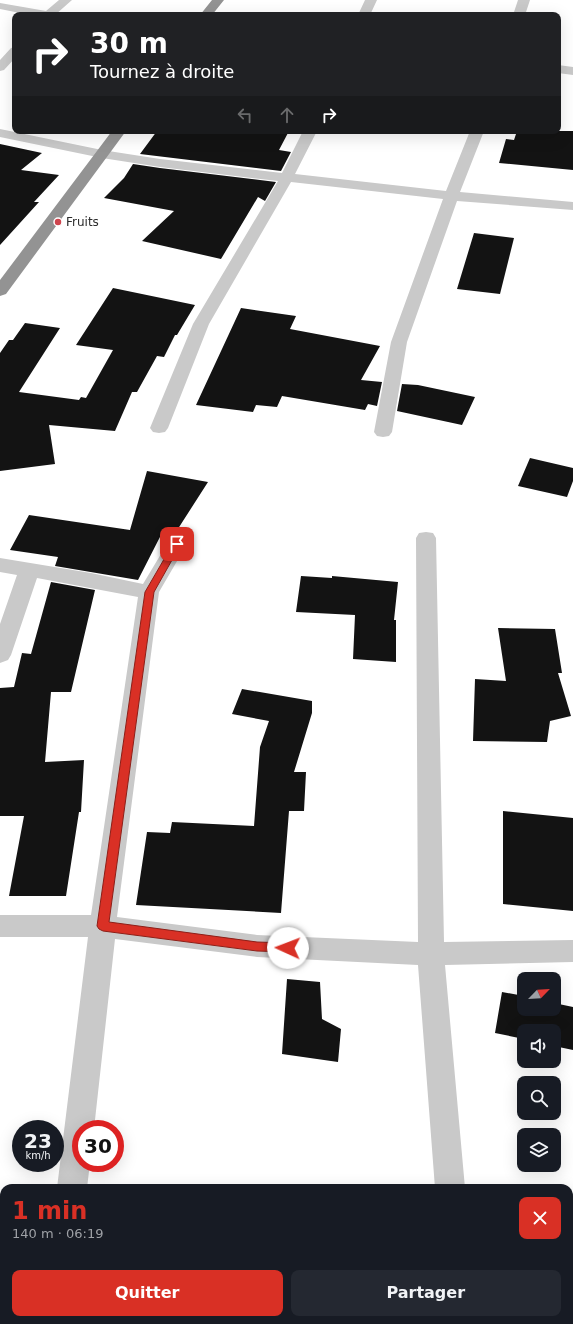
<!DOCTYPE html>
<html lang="fr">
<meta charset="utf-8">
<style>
:root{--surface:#171b24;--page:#242831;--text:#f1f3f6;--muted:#9ea1a6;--accent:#d93025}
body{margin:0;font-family:"DejaVu Sans",sans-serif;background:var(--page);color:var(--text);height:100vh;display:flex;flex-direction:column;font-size:15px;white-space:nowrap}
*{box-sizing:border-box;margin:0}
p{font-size:13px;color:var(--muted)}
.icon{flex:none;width:22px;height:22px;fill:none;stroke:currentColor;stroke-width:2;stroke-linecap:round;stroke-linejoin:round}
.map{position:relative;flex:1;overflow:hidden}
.panel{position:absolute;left:0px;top:1184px;width:573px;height:140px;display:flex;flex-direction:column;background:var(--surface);border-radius:12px 12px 0 0;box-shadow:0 4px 16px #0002}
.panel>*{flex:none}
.hud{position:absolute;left:12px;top:12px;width:549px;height:122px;border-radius:8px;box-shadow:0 4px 16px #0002;background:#202124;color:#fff;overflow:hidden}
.needle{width:26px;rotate:65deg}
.fabs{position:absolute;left:517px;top:972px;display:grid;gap:8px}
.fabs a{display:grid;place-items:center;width:44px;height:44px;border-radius:8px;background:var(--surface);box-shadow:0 4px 16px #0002;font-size:20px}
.speed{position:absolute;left:12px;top:1120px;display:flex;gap:8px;font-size:20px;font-weight:700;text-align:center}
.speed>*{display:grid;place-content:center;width:52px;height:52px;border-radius:50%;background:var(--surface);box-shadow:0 4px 16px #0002;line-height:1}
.speed small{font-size:10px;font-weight:400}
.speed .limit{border:6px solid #d22;background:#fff;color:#111}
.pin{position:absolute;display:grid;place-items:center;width:34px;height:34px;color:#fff;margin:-17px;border-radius:8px;box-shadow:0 2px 6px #0006}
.me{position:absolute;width:44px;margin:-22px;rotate:272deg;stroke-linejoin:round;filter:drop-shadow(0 0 3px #0008)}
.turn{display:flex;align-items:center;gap:14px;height:84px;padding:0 12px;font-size:18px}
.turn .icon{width:52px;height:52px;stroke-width:2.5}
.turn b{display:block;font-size:28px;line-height:34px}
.lanes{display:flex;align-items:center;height:38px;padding:0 12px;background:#0003;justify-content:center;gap:20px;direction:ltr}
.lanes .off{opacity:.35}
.round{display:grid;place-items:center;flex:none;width:42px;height:42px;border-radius:8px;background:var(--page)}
.headline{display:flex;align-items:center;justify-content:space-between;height:68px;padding:0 12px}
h1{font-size:24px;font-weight:800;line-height:30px;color:var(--accent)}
.button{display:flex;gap:8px;margin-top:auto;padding:8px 12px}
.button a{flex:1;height:46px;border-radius:8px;background:var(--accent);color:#fff;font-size:16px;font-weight:800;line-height:46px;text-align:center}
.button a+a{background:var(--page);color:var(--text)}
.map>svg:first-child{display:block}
.building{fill:#131313}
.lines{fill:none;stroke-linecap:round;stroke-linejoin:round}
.minor{fill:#c9c9c9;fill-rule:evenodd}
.highway{fill:#939393;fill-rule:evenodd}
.route{fill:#d93025;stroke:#8d1f18}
.poi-dot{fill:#ce444d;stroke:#fff;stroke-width:1.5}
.labels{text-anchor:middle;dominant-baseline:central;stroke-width:4;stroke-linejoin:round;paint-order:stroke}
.far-poi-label{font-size:12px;fill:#2c2c2c;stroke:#fff;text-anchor:start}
</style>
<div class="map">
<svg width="573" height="1324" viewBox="0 0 573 1324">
<rect width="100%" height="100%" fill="#fff"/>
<path class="building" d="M 157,131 L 289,131 L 279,150 L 291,152 L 281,171 L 140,154 Z
M 517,131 L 573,131 L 573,170 L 499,163 L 506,139 L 514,140 Z
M 0,144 L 42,153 L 21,170 L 59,175 L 34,202 L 39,202 L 0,245 Z
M 133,164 L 160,168 L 276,182 L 265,201 L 258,197 L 221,259 L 142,241 L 174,211 L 104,198 L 124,178 Z
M 474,233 L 514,238 L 500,294 L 457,289 Z
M 113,288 L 195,305 L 177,335 L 175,335 L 164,357 L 157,356 L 137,392 L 132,392 L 115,431 L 49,425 L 55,464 L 0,471 L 0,353 L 9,340 L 13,340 L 25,323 L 60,328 L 19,392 L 79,400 L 81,397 L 86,398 L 113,350 L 76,345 Z
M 241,308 L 296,316 L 290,329 L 380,346 L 361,380 L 382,382 L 377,406 L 368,404 L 365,410 L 282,396 L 277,407 L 256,405 L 253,412 L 196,405 Z
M 402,384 L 418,385 L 475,397 L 462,425 L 397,411 Z
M 530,458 L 573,468 L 573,481 L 567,497 L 518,486 Z
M 147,471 L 208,482 L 174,535 L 162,533 L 138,580 L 55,566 L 58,557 L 10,550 L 29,515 L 130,530 Z
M 301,576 L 332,578 L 332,576 L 398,582 L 394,620 L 396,620 L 396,662 L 353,659 L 355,615 L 296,612 Z
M 51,582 L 95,590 L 71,692 L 51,692 L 45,762 L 84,760 L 81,812 L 79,812 L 66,896 L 9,896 L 24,816 L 0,816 L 0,688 L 14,687 L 22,653 L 31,654 Z
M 498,628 L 555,629 L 562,673 L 558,673 L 571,716 L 550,721 L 547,742 L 473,741 L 475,679 L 506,681 Z
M 242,689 L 312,701 L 312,713 L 294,772 L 306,772 L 304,811 L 289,811 L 281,913 L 136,905 L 147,832 L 170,833 L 172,822 L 254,826 L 260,747 L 269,721 L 232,714 Z
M 503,811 L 573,818 L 573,911 L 503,904 Z
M 287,979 L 320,982 L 322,1019 L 341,1029 L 338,1062 L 282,1054 Z
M 502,992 L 524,996 L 524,1009 L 554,1009 L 554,1003 L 573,1007 L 573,1050 L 554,1046 L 554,1031 L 524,1031 L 524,1039 L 495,1033 Z"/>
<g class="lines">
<path class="minor" d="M 59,0 L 72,0 L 55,15 L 30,15 L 0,9 L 0,3 L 46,11 Z
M 365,0 L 377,0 L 370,15 L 358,15 Z
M 518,0 L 530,0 L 525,15 L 513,15 Z
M 15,47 L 15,58 L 4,70 L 0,71 L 0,60 L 11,48 Z
M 558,65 L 573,67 L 573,75 L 558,73 Z
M 0,129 L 102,150 L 160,159 L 282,173 L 303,131 L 317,131 L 295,174 L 446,191 L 470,131 L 484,131 L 460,192 L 573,202 L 573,210 L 457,201 L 407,342 L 392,432 L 389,436 L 383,437 L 377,436 L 374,432 L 391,342 L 443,199 L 291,182 L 209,324 L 168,428 L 165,432 L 159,433 L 153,432 L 150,428 L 193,324 L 278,181 L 160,167 L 102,158 L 0,137 Z
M 426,532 L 433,533 L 436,538 L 444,942 L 573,940 L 573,962 L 445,965 L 465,1188 L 435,1188 L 418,965 L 257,957 L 115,939 L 94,1129 L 81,1129 L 81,1163 L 90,1163 L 87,1188 L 57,1188 L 88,937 L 0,937 L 0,915 L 91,915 L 138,597 L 37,578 L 11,655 L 8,660 L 0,663 L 0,624 L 17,575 L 0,572 L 0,558 L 91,573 L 143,584 L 170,539 L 177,538 L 184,539 L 187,544 L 159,592 L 117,917 L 257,935 L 418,942 L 416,538 L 419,533 Z
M 40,1320 L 72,1320 L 72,1324 L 40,1324 Z
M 444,1320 L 476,1320 L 477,1324 L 445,1324 Z"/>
<path class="highway" d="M 212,0 L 224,0 L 212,15 L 200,15 Z
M 112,131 L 126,131 L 6,294 L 0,296 L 0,280 Z"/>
</g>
<path class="route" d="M 174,542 L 180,542 L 181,544 L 154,592 L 109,922 L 257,942 L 288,943 L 292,944 L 294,948 L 292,951 L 288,952 L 257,951 L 103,931 L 99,929 L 97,926 L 145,592 Z"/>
<circle class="poi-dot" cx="58" cy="222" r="4"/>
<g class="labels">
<g class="far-poi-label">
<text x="66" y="222">Fruits</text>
</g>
</g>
</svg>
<div class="fabs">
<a><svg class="needle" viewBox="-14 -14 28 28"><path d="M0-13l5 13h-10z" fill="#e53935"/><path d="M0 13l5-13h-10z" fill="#9ea1a6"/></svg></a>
<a><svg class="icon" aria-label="sound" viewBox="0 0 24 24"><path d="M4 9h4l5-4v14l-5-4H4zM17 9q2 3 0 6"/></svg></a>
<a><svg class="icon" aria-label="search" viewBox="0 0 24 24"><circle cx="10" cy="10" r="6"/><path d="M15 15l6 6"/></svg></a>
<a><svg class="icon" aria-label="layers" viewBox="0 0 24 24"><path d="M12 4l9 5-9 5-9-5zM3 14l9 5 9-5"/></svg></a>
</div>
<div class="speed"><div>23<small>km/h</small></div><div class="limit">30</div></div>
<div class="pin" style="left:177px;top:544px;background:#d93025"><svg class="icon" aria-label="arrive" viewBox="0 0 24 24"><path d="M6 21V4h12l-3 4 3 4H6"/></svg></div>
<svg class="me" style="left:288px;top:948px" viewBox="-20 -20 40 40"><circle r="19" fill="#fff"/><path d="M0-13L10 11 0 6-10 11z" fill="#d93025"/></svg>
<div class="hud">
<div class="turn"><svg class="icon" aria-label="right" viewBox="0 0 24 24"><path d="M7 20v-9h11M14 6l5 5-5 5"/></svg><div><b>30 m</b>Tournez à droite</div></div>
<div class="lanes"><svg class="icon off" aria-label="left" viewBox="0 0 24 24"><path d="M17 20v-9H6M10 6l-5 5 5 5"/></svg><svg class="icon off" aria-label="ahead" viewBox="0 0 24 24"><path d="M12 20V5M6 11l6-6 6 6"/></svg><svg class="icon" aria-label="right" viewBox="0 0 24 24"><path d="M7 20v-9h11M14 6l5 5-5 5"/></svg></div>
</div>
<section class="panel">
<div class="headline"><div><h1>1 min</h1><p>140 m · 06:19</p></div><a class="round" style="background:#d93025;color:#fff"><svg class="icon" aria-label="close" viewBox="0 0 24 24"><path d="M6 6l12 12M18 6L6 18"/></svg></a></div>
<div class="button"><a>Quitter</a><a>Partager</a></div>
</section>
</div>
